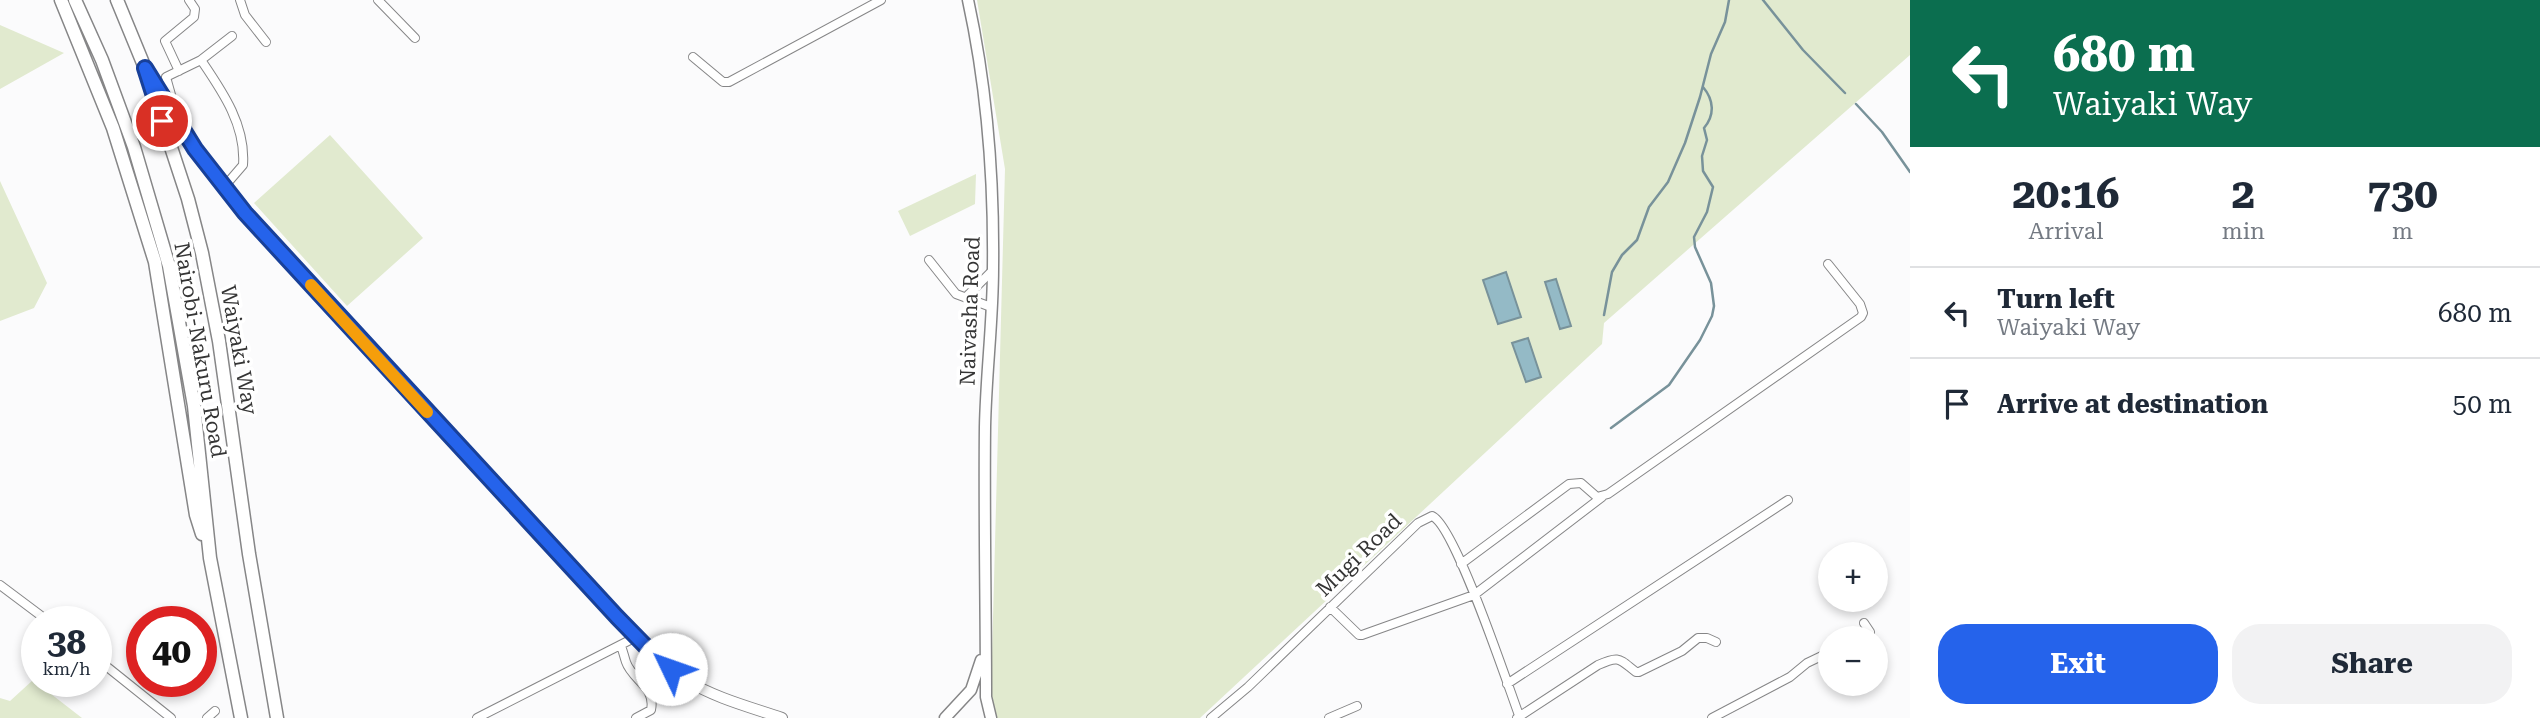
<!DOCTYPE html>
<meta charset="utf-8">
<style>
:root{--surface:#fff;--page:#f2f2f3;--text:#1f2937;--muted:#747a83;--line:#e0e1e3;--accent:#2563eb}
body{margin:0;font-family:"Roboto Serif",serif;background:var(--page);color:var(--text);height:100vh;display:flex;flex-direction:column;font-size:26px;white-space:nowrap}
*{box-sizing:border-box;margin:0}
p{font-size:23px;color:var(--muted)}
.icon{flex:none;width:38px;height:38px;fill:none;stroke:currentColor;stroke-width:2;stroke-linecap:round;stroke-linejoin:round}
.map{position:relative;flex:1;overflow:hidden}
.drawer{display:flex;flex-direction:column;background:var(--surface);width:630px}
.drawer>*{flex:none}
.hud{background:#0b6e4f;color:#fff;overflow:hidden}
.buttons{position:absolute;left:1818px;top:542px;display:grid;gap:14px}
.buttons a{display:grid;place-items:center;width:70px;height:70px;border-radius:50%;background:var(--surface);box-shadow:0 4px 10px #0003;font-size:35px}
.speed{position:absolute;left:21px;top:606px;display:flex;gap:14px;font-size:35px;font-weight:700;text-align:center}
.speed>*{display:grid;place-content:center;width:91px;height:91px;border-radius:50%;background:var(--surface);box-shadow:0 4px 10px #0003;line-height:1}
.speed small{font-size:18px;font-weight:400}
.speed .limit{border:10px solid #d22;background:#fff;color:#111}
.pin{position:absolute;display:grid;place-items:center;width:60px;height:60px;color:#fff;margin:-30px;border:4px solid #fff;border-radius:50%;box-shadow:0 2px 7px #0007}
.me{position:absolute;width:77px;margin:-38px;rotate:312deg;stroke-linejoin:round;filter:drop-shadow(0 0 5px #0008)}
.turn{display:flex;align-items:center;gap:24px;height:147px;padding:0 28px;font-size:32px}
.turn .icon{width:91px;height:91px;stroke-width:2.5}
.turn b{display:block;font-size:49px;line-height:60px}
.eta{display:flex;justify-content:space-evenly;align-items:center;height:119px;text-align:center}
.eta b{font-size:42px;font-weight:700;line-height:49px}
.button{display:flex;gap:14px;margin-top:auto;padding:14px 28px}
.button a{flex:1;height:80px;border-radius:28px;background:var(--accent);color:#fff;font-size:28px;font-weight:700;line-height:80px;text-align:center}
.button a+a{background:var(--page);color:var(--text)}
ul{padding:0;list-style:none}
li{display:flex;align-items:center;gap:21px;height:91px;padding:0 28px;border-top:2px solid var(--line)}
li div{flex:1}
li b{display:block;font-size:26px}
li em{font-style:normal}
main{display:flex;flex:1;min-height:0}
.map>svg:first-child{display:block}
.green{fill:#e1eacf}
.water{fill:#94bac6;stroke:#78929a;stroke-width:2}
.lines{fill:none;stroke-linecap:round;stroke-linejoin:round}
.stream{stroke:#78929a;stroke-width:2.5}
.minor-casing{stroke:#868687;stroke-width:10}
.tertiary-casing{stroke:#868687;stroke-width:12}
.secondary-casing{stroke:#868687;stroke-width:13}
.trunk-casing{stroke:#868687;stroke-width:15}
.minor{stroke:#fff;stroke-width:8}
.tertiary{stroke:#fff;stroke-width:10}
.secondary{stroke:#fff;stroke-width:10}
.trunk{stroke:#fff;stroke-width:12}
.route-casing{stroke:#184099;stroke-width:18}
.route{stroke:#2563eb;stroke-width:12}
.slow{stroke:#f59e0b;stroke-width:12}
.labels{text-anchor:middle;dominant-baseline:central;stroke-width:7;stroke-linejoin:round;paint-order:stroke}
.street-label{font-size:21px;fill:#353535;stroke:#fff}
</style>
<main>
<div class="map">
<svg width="1910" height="718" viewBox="0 0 1910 718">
<rect width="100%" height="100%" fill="#fbfbfc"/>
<path class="green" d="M 977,0 L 1910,0 L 1910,55 L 1604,323 L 1602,344 L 1200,718 L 997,718 L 991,693 L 1005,169 Z
M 0,25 L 64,53 L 0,89 Z
M 330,135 L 423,238 L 347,306 L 254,203 Z
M 976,174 L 975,204 L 910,236 L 898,211 Z
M 0,181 L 47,283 L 34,308 L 0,321 Z
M 33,680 L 82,718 L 0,718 L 0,698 L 10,701 Z"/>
<path class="water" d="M 1506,272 L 1521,317 L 1498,324 L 1483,280 Z
M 1556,279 L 1571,326 L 1560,329 L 1545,282 Z
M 1528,338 L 1541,377 L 1526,382 L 1512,343 Z"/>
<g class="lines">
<path class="stream" d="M 1763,0 L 1803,50 L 1845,93
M 1856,104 L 1882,132 L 1910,172
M 1604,315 L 1612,272 L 1622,255 L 1637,240 L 1649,207 L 1668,182 L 1685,143 L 1700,97 L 1711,54 L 1725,22 L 1729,0
M 1611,428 L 1669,385 L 1700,340 L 1712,316 L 1714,306 L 1711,283 L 1695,247 L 1694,237 L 1707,212 L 1713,187 L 1703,171 L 1702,156 L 1707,140 L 1704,128 C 1715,115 1714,100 1703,87"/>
<defs>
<path id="minor" d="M 240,0 L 245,15 L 266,42
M 378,0 L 415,38
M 693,57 L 723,82 L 729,82 L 881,0
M 201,60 L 232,36
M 179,71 L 165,41 L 194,17 L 195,9 L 189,0
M 177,116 L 166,77 L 201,60 C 222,91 246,125 243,165 L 224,187
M 929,260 L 956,294 L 991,307
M 966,297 L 993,270
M 1461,564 L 1569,484 L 1581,483 L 1597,497 L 1608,494 L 1861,317 L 1863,313 L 1860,304 L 1828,264
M 0,585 L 48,621
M 1330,607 L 1359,635 L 1362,635 L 1474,595 L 1602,497
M 1857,639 L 1870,632 L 1864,623
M 621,646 C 623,651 624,656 626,662 C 632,680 656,687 651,710 L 636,718
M 96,658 L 171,718
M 1507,684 L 1788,500
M 207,718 L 215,711
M 477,718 L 636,637
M 1211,718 L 1248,687 L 1418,523 L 1432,516 C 1455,525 1508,686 1520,718
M 1329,718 L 1357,706
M 1517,718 L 1598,665 C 1620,655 1619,659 1636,672 L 1639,672 L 1682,651 L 1698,638 L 1707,638 L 1716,642
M 1712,718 L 1790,677 L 1807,663 L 1830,652"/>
<path id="tertiary" d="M 152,81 L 195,149 L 245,213 L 462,451 L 636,637 C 652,652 667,669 686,680 C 715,698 750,707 782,718"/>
<path id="secondary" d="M 968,0 C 987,87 994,179 993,268 C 993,321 986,374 985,427 C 984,517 986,607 986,697 L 991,718
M 945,718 L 971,690 L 981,660"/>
<path id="trunk" d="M 61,0 L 113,128 L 155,262 L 196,515 L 202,534
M 75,0 L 102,60 L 134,147 L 169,266 L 194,406 L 210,558 L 241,718
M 117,0 L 145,68 L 188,199 L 202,253 L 219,341 L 249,554 L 277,718"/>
</defs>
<use href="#minor" class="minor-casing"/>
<use href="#tertiary" class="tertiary-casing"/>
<use href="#secondary" class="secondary-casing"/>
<use href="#trunk" class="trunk-casing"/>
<use href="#minor" class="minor"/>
<use href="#tertiary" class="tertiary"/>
<use href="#secondary" class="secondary"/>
<use href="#trunk" class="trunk"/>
</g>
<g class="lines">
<defs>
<path id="route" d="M 162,121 L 145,68 L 195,149 L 245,213 L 617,617 L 658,659 L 671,669"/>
</defs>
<use href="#route" class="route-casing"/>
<use href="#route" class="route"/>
<path class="slow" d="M 311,285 L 427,412"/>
</g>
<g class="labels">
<g class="street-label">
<text transform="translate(970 311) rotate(-88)">Naivasha Road</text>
<text transform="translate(200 350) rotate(80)">Nairobi-Nakuru Road</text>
<text transform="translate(239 350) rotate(80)">Waiyaki Way</text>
<text transform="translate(1359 555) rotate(-44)">Mugi Road</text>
</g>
</g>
</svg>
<div class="buttons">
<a>+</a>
<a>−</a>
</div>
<div class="speed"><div>38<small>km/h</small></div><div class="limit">40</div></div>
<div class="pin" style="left:162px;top:121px;background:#d93025"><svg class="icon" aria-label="arrive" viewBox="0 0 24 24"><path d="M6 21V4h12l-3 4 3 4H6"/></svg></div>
<svg class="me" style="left:671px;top:669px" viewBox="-20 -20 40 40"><circle r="19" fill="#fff"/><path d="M0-13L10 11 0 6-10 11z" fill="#2563eb"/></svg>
</div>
<section class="drawer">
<div class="hud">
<div class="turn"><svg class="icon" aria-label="left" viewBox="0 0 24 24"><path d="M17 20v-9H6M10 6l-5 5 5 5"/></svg><div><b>680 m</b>Waiyaki Way</div></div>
</div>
<div class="eta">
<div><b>20:16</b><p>Arrival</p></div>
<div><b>2</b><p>min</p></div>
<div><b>730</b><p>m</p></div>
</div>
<ul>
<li><svg class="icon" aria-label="left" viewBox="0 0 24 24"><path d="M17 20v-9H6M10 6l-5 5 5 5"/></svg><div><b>Turn left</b><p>Waiyaki Way</p></div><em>680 m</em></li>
<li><svg class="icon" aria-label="arrive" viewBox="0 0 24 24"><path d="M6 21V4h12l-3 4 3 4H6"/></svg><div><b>Arrive at destination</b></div><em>50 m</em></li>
</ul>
<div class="button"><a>Exit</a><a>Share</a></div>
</section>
</main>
